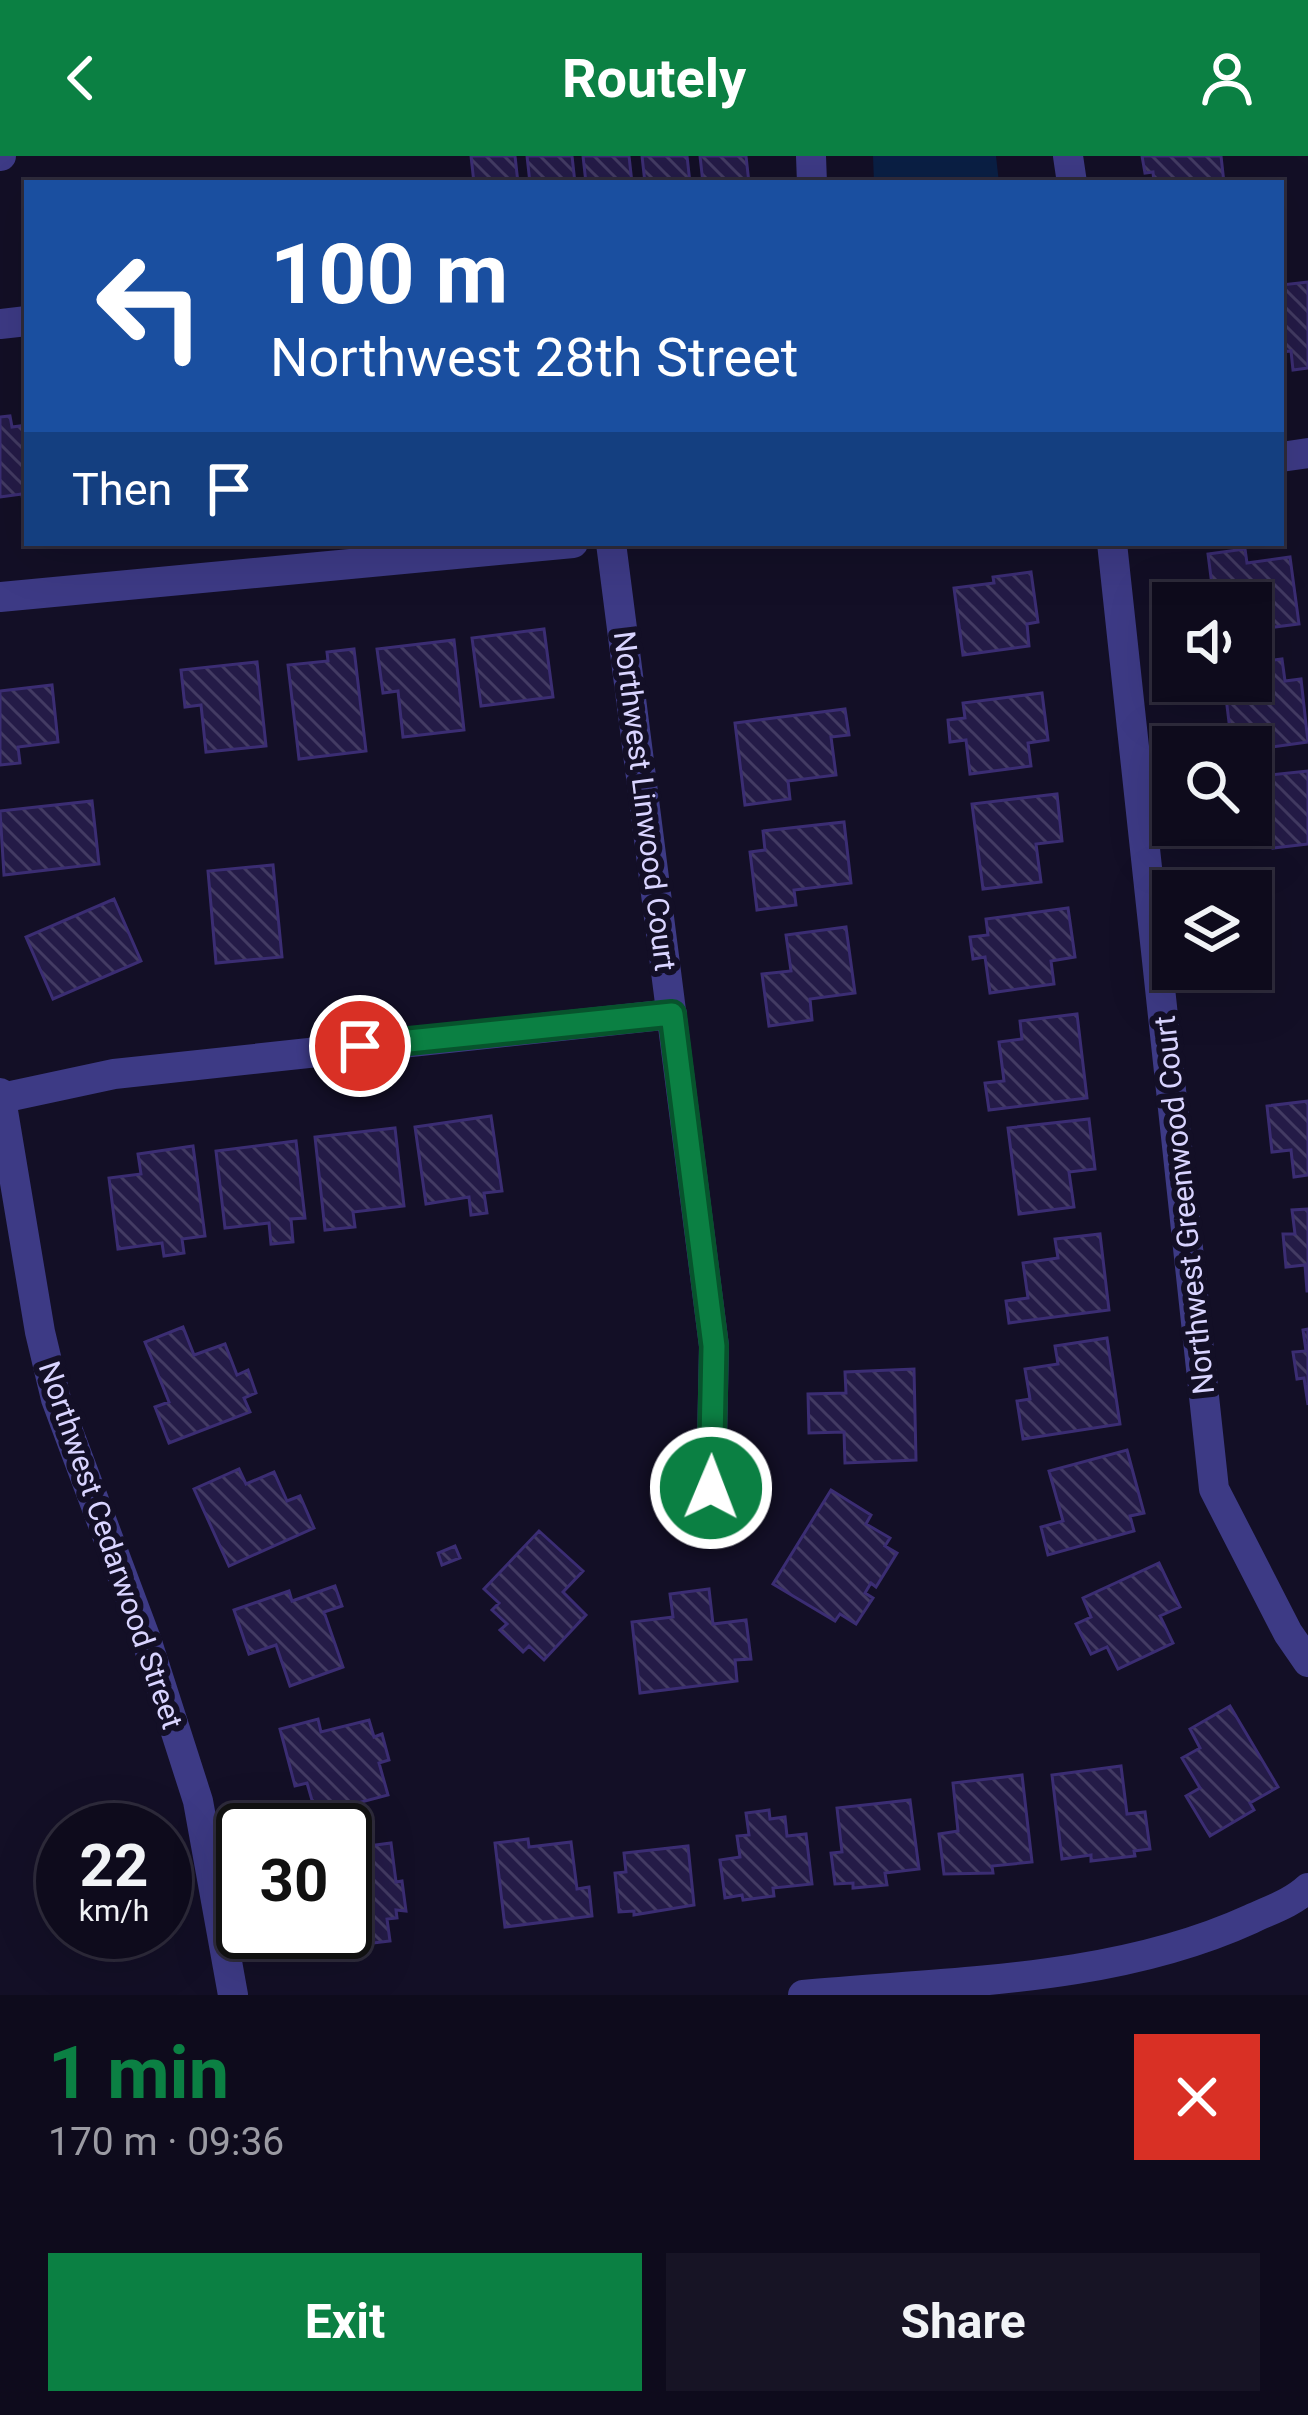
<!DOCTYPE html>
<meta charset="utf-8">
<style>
:root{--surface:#0e0b1c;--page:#171425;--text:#f1f3f6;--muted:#9b9ba3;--line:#2e2b3b;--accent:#0b8043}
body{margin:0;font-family:Roboto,sans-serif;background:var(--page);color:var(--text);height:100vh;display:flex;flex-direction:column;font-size:45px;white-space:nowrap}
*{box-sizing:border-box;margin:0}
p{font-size:39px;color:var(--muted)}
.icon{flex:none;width:66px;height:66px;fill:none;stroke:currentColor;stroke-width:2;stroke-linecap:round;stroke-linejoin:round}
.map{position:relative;height:1839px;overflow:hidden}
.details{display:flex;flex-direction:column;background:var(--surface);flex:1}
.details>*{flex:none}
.hud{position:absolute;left:24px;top:24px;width:1260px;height:366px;border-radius:0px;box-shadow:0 12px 48px #0002,0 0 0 3px var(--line);background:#1a4fa0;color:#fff;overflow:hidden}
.controls{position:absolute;left:1152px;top:426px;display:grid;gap:24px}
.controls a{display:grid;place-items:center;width:120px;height:120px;border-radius:0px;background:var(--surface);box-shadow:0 12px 48px #0002,0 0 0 3px var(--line);font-size:60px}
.speed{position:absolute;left:36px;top:1647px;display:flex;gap:24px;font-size:60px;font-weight:700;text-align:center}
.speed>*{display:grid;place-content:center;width:156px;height:156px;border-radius:50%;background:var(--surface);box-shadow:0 12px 48px #0002,0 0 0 3px var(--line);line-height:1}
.speed small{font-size:30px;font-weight:400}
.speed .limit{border:6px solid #111;border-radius:18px;background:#fff;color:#111}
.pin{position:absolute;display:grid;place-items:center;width:102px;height:102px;color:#fff;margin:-51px;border:6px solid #fff;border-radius:50%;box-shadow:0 3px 12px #0007}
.me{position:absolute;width:132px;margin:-66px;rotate:1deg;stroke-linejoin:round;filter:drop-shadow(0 0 9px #0008)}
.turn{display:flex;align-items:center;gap:42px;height:252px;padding:0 48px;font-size:54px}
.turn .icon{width:156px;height:156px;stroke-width:2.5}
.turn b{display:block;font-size:84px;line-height:102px}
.then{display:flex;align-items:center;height:114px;padding:0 48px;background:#0003;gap:24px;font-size:45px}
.round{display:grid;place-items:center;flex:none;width:126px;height:126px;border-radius:0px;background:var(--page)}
.head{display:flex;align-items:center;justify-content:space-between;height:204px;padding:0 48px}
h1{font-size:72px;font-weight:700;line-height:90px;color:var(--accent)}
.action{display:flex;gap:24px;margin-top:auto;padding:24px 48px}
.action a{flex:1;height:138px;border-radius:0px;background:var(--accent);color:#fff;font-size:48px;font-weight:700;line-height:138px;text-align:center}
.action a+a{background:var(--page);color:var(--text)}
header{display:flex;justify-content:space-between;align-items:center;height:156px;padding:0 48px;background:var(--accent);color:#fff;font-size:54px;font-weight:700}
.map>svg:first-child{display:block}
.water{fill:#0a1f44}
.building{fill:url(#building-back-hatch);stroke:#3b2d73;stroke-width:3}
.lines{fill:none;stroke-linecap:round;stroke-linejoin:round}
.minor{stroke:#3d3a85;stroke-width:30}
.route-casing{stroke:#07532c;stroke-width:30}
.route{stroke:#0b8043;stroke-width:21}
.labels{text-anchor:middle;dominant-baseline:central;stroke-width:12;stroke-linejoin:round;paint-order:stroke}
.street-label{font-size:30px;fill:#d9d4ff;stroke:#130f26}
</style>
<header><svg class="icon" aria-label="back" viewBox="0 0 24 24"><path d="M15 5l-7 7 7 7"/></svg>Routely<svg class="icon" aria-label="person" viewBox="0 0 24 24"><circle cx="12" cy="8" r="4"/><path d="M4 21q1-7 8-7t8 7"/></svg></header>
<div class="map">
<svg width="1308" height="1839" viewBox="0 0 1308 1839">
<defs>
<pattern id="building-back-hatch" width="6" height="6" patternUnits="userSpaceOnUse" patternTransform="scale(3)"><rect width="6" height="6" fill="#241b47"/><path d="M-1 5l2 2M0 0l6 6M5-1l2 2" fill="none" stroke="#433b63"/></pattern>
</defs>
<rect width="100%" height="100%" fill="#130f26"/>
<path class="water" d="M 873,0 L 996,0 L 999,27 L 874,27 Z"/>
<path class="building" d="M 471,0 L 515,0 L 518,27 L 474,27 Z
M 527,0 L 572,0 L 575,27 L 530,27 Z
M 583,0 L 629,0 L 632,27 L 586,27 Z
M 642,0 L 687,0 L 690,27 L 645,27 Z
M 700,0 L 746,0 L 749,27 L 703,27 Z
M 1142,0 L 1221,0 L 1224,27 L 1154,27 L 1153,16 L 1145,17 Z
M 1308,126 L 1308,212 L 1293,214 L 1291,195 L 1281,196 L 1281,129 Z
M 10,260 L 12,271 L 27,269 L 27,355 L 24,356 L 22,338 L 0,341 L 0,261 Z
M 1245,393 L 1247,407 L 1290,401 L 1299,468 L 1251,474 L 1251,447 L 1238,447 L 1237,442 L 1214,445 L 1208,398 Z
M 1031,416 L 1038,466 L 1027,468 L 1029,490 L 963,499 L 954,432 L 994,427 L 993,421 Z
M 544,473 L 553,541 L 481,550 L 472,482 Z
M 454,484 L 464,574 L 403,581 L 398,535 L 383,537 L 377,493 Z
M 354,493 L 366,595 L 299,603 L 288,509 L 328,505 L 327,496 Z
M 1282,503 L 1285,525 L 1301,523 L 1308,586 L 1251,594 L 1232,591 L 1224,525 L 1251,525 L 1251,507 Z
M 257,506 L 266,590 L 206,596 L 201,549 L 185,551 L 181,514 Z
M 52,529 L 58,586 L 18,591 L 20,607 L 0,609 L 0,535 Z
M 1042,537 L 1048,584 L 1028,587 L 1031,610 L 970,618 L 966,584 L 950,586 L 948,564 L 965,562 L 963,547 Z
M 845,553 L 849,579 L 831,581 L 836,619 L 788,625 L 790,643 L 745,649 L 735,567 Z
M 1308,615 L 1308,688 L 1273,692 L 1271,668 L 1237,671 L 1251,669 L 1251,621 Z
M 1057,638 L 1062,685 L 1036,688 L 1041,726 L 983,733 L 972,648 Z
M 92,645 L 99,708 L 4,719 L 0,655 Z
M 844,666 L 851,727 L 794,734 L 796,749 L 757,754 L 750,696 L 765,694 L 763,675 Z
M 273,709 L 282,801 L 216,807 L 208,715 Z
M 114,743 L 141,805 L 53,843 L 26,781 Z
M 1068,752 L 1075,801 L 1051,805 L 1054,828 L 990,837 L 985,801 L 973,803 L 970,781 L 988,779 L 986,763 Z
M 846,771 L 855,837 L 810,843 L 812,864 L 769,870 L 762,818 L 791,815 L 786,779 Z
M 1077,858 L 1087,942 L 989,954 L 985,927 L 1004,925 L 999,886 L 1022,883 L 1020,865 Z
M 1308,945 L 1308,1019 L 1294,1021 L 1291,994 L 1272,996 L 1267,950 Z
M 491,960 L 502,1035 L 484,1037 L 487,1057 L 471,1059 L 469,1041 L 426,1048 L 415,971 Z
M 1089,963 L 1095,1013 L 1069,1016 L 1074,1051 L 1019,1058 L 1008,972 Z
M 395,972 L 404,1050 L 353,1056 L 355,1071 L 325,1074 L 315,981 Z
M 296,985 L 305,1062 L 291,1063 L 293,1086 L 271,1088 L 269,1067 L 225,1072 L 216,995 Z
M 193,990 L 205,1080 L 182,1083 L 184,1097 L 164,1100 L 162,1087 L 118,1093 L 109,1022 L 141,1018 L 138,998 Z
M 1308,1053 L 1308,1135 L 1307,1135 L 1305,1109 L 1286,1111 L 1283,1078 L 1295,1078 L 1292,1054 Z
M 1100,1078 L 1109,1154 L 1009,1167 L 1006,1145 L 1028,1142 L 1023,1107 L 1058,1102 L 1055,1083 Z
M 183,1171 L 194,1199 L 225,1188 L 237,1219 L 248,1214 L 256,1237 L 244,1242 L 250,1256 L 169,1287 L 155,1251 L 169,1246 L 145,1186 Z
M 1308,1173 L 1308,1249 L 1304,1222 L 1297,1223 L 1293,1196 L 1306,1195 L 1303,1174 Z
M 1107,1182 L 1120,1268 L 1023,1283 L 1017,1245 L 1030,1243 L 1025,1213 L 1058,1208 L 1055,1190 Z
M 914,1213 L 916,1304 L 845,1307 L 844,1276 L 809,1277 L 808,1238 L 846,1237 L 845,1216 Z
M 1127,1294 L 1144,1357 L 1130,1360 L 1134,1375 L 1048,1399 L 1041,1371 L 1063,1365 L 1049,1315 Z
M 239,1313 L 246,1328 L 274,1316 L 287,1345 L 300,1340 L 314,1372 L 229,1410 L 194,1333 Z
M 831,1334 L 871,1359 L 866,1368 L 890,1382 L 885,1390 L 897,1397 L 876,1431 L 871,1427 L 865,1437 L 873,1442 L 856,1468 L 840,1458 L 835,1465 L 773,1428 Z
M 539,1375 L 583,1415 L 563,1436 L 586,1459 L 544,1504 L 529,1490 L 523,1496 L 500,1474 L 507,1468 L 492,1454 L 499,1447 L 484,1433 Z
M 455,1390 L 460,1402 L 442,1409 L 438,1397 Z
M 1159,1407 L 1180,1451 L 1160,1460 L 1173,1487 L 1118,1513 L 1107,1491 L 1091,1498 L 1076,1468 L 1091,1461 L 1083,1442 Z
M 335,1430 L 342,1450 L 324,1456 L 343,1511 L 290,1530 L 276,1489 L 249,1498 L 234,1454 L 289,1435 L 292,1445 Z
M 709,1433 L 713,1468 L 746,1464 L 751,1503 L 735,1504 L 737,1525 L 640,1537 L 632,1466 L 673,1461 L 670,1438 Z
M 1230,1550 L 1278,1631 L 1250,1647 L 1254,1654 L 1210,1680 L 1186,1640 L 1200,1632 L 1182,1602 L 1200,1592 L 1190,1573 Z
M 318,1563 L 321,1576 L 369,1564 L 374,1581 L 382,1578 L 389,1604 L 379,1607 L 388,1639 L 316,1658 L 307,1627 L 295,1630 L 280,1573 Z
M 1121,1610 L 1127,1658 L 1145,1656 L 1150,1693 L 1134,1695 L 1135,1700 L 1091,1705 L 1091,1699 L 1062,1703 L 1052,1619 Z
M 1022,1619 L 1032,1706 L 992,1710 L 993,1717 L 944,1718 L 939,1678 L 958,1675 L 953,1627 Z
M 910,1644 L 919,1713 L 885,1717 L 887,1729 L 853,1732 L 853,1727 L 835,1728 L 831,1697 L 842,1696 L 837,1652 Z
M 769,1654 L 770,1663 L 785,1661 L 787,1680 L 806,1678 L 812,1728 L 773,1732 L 774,1740 L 743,1744 L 742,1739 L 725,1742 L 720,1704 L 740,1701 L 737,1680 L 749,1679 L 746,1657 Z
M 528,1683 L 529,1691 L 571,1686 L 577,1733 L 589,1731 L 592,1760 L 505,1771 L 495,1687 Z
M 391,1687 L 396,1726 L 402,1725 L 406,1755 L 396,1754 L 397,1762 L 387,1763 L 390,1785 L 356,1789 L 353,1766 L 345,1767 L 345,1693 Z
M 688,1690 L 694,1749 L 634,1759 L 634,1755 L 619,1756 L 615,1717 L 626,1716 L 624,1697 Z"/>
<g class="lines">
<path class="minor" d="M 0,0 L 1,0
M 811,0 L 812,27
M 1068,0 L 1072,27
M 0,168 L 27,165
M 1281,301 L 1308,297
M 611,387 L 714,1190 L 711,1332
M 1112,387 L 1214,1333 L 1288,1477 L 1308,1506
M 0,441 L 573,387
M 0,937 L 40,1176 L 56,1243 L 147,1486 L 198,1645 L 233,1839
M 2,942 L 114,918 L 672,858
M 803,1839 C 952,1825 1113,1826 1251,1763 C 1270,1754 1292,1747 1308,1732"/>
</g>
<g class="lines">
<defs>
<path id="route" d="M 360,890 L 672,858 L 714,1190 L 711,1332"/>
</defs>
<use href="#route" class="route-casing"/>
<use href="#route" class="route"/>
</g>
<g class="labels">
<g class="street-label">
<text transform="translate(645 645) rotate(83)">Northwest Linwood Court</text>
<text transform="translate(1184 1049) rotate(-96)">Northwest Greenwood Court</text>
<text transform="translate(111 1389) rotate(71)">Northwest Cedarwood Street</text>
</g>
</g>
</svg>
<div class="controls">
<a><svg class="icon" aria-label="sound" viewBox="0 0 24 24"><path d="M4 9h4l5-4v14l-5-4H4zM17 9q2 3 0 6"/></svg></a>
<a><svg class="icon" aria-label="search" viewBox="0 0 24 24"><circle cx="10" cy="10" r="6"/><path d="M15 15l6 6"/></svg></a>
<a><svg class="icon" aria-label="layers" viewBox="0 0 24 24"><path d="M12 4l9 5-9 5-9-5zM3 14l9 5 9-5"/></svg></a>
</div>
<div class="speed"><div>22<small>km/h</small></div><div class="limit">30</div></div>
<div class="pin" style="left:360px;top:890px;background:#d93025"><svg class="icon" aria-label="arrive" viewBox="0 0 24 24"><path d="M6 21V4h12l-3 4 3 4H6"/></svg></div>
<svg class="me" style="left:711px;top:1332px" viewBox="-20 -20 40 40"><circle r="17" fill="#0b8043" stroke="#fff" stroke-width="3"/><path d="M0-11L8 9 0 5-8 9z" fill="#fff"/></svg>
<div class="hud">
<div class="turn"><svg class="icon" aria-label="left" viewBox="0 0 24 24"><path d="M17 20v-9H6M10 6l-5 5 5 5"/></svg><div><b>100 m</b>Northwest 28th Street</div></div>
<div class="then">Then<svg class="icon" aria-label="arrive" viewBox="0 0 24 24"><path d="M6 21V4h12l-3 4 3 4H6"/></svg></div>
</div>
</div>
<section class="details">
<div class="head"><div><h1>1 min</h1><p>170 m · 09:36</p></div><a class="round" style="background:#d93025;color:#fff"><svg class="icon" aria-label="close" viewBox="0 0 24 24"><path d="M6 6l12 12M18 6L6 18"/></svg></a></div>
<div class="action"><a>Exit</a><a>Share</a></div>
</section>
